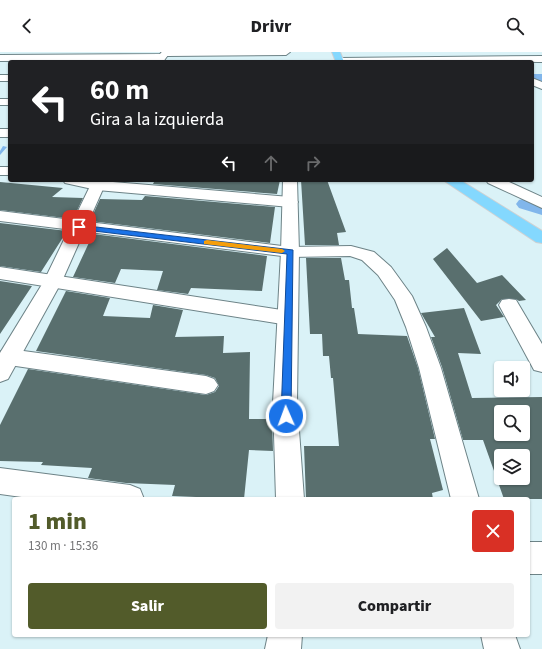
<!DOCTYPE html>
<html lang="es">
<meta charset="utf-8">
<style>
:root{--surface:#fff;--page:#f2f2f2;--text:#202124;--muted:#757577;--accent:#525b2a}
body{margin:0;font-family:"Source Sans 3",sans-serif;background:var(--page);color:var(--text);height:100vh;display:flex;flex-direction:column;font-size:15px;white-space:nowrap}
*{box-sizing:border-box;margin:0}
p{font-size:13px;color:var(--muted)}
.icon{flex:none;width:22px;height:22px;fill:none;stroke:currentColor;stroke-width:2;stroke-linecap:round;stroke-linejoin:round}
.map{position:relative;flex:1;overflow:hidden}
.drawer{position:absolute;left:12px;top:445px;width:518px;height:140px;display:flex;flex-direction:column;background:var(--surface);border-radius:4px;box-shadow:0 1px 3px #0004}
.drawer>*{flex:none}
.top-card{position:absolute;left:8px;top:8px;width:526px;height:122px;border-radius:4px;box-shadow:0 1px 3px #0004;background:#202124;color:#fff;overflow:hidden}
.fabs{position:absolute;left:494px;top:309px;display:grid;gap:8px}
.fabs a{display:grid;place-items:center;width:36px;height:36px;border-radius:4px;background:var(--surface);box-shadow:0 1px 3px #0004;font-size:20px}
.pin{position:absolute;display:grid;place-items:center;width:34px;height:34px;color:#fff;margin:-17px;border-radius:8px;box-shadow:0 2px 6px #0006}
.me{position:absolute;width:44px;margin:-22px;rotate:358deg;stroke-linejoin:round;filter:drop-shadow(0 0 3px #0008)}
.turn{display:flex;align-items:center;gap:14px;height:84px;padding:0 16px;font-size:18px}
.turn .icon{width:52px;height:52px;stroke-width:2.5}
.turn b{display:block;font-size:28px;line-height:34px}
.lanes{display:flex;align-items:center;height:38px;padding:0 16px;background:#0003;justify-content:center;gap:20px;direction:ltr}
.lanes .off{opacity:.35}
.round{display:grid;place-items:center;flex:none;width:42px;height:42px;border-radius:4px;background:var(--page)}
.summary{display:flex;align-items:center;justify-content:space-between;height:68px;padding:0 16px}
h1{font-size:24px;font-weight:800;line-height:30px;color:var(--accent)}
.action{display:flex;gap:8px;margin-top:auto;padding:8px 16px}
.action a{flex:1;height:46px;border-radius:4px;background:var(--accent);color:#fff;font-size:16px;font-weight:800;line-height:46px;text-align:center}
.action a+a{background:var(--page);color:var(--text)}
header{display:flex;justify-content:space-between;align-items:center;height:52px;padding:0 16px;background:var(--surface);font-size:18px;font-weight:800}
.map>svg:first-child{display:block}
.lines{fill:none;stroke-linecap:round;stroke-linejoin:round}
.stream{fill:#81b6eb;fill-rule:evenodd}
.canal{fill:#81b6eb;fill-rule:evenodd}
.building{fill:#596f6e;fill-rule:evenodd}
.minor-casing{stroke:#6d8387;stroke-width:2}
.tertiary-casing{stroke:#6d8387;stroke-width:2}
.trunk-casing{stroke:#d0d1d2;stroke-width:2}
.minor{fill:#fff;fill-rule:evenodd}
.tertiary{fill:#fff;fill-rule:evenodd}
.trunk{fill:#84d8fe;fill-rule:evenodd}
.route{fill:#1a73e8;stroke:#114b97}
.slow{fill:#f59e0b}
</style>
<header><svg class="icon" aria-label="back" viewBox="0 0 24 24"><path d="M15 5l-7 7 7 7"/></svg>Drivr<svg class="icon" aria-label="search" viewBox="0 0 24 24"><circle cx="10" cy="10" r="6"/><path d="M15 15l6 6"/></svg></header>
<div class="map">
<svg width="542" height="597" viewBox="0 0 542 597">
<rect width="100%" height="100%" fill="#daf2f7"/>
<g class="lines">
<path class="stream" d="M 3,94 L 7,95 L 0,103 L 0,99 Z"/>
<path class="canal" d="M 467,6 L 471,7 L 472,10 L 366,10 L 372,7 Z
M 532,22 L 542,22 L 542,35 L 532,31 Z
M 526,146 L 542,150 L 542,163 L 519,156 L 516,152 L 519,148 Z"/>
</g>
<path class="building" d="M 155,128 L 280,128 L 277,142 L 153,132 Z
M 301,128 L 327,128 L 346,180 L 337,181 L 339,193 L 305,193 Z
M 0,130 L 63,136 L 52,145 L 83,146 L 73,167 L 0,158 Z
M 145,144 L 275,155 L 270,191 L 90,169 L 100,147 L 142,148 Z
M 0,171 L 67,179 L 41,220 L 0,214 Z
M 93,182 L 267,204 L 262,239 L 191,236 L 188,242 L 157,238 L 163,219 L 121,217 L 115,231 L 73,225 Z
M 447,196 L 477,231 L 502,223 L 526,248 L 519,249 L 516,247 L 502,247 L 496,253 L 504,265 L 481,269 L 433,207 Z
M 306,206 L 341,206 L 345,228 L 349,228 L 352,256 L 354,256 L 358,282 L 407,284 L 418,316 L 435,387 L 430,387 L 443,438 L 432,441 L 433,447 L 306,447 L 304,394 L 339,394 L 333,326 L 331,326 L 329,304 L 323,304 L 322,282 L 310,282 Z
M 0,229 L 32,234 L 0,282 Z
M 66,239 L 110,246 L 103,264 L 150,266 L 153,253 L 183,258 L 175,285 L 224,284 L 223,301 L 250,300 L 249,367 L 272,367 L 273,399 L 249,398 L 244,447 L 172,444 L 175,433 L 126,431 L 88,426 L 92,416 L 41,413 L 43,410 L 0,409 L 0,373 L 28,317 L 206,343 L 215,340 L 219,334 L 215,326 L 206,323 L 36,299 Z
M 464,256 L 481,302 L 458,301 L 472,346 L 542,345 L 542,447 L 504,447 L 483,388 L 463,388 L 442,315 L 431,285 L 435,285 L 421,261 ZM 501,360 L 523,360 L 523,382 L 501,382 ZM 501,404 L 523,404 L 523,426 L 501,426 Z"/>
<g class="lines">
<defs>
<path id="minor" d="M 162,0 L 290,0 L 286,3 L 167,4 L 163,8 L 0,9 L 0,3 L 160,2 Z
M 542,4 L 542,10 L 336,9 L 340,6 Z
M 0,23 L 10,23 L 10,29 L 0,29 Z
M 532,26 L 542,30 L 542,37 L 532,33 Z
M 0,47 L 10,47 L 10,53 L 0,53 Z
M 0,77 L 10,77 L 10,85 L 0,85 Z
M 0,115 L 10,115 L 10,123 L 0,123 Z
M 63,128 L 89,128 L 290,145 L 295,147 L 298,150 L 295,153 L 290,155 L 97,138 L 65,131 Z
M 486,128 L 505,128 L 542,145 L 542,156 L 488,131 Z
M 0,159 L 290,195 L 351,194 L 374,200 L 391,215 L 412,244 L 426,275 L 441,316 L 479,447 L 451,447 L 419,316 L 406,275 L 395,248 L 378,223 L 362,208 L 350,204 L 290,205 L 0,169 Z
M 0,215 L 288,259 L 295,261 L 298,266 L 295,271 L 288,273 L 0,227 Z
M 509,247 L 516,248 L 542,292 L 542,320 L 534,318 L 499,253 L 502,248 Z
M 9,297 L 206,324 L 214,327 L 218,333 L 214,339 L 206,342 L 9,313 L 0,309 L 1,299 Z
M 0,416 L 130,433 L 140,437 L 144,447 L 36,447 L 0,442 Z
M 528,490 L 542,490 L 542,522 L 528,522 Z
M 481,583 L 515,583 L 520,597 L 484,597 Z"/>
<path id="tertiary" d="M 162,0 L 170,0 L 163,10 L 155,10 Z
M 93,128 L 107,128 L 62,229 L 8,327 L 0,330 L 0,301 L 44,229 Z
M 283,128 L 297,128 L 299,200 L 297,351 L 304,447 L 276,447 L 273,351 L 281,200 Z
M 268,583 L 302,583 L 301,597 L 265,597 Z"/>
<path id="trunk" d="M 332,0 L 340,0 L 344,10 L 336,10 Z
M 443,128 L 460,128 L 542,179 L 542,191 L 536,190 Z"/>
</defs>
<use href="#minor" class="minor-casing"/>
<use href="#tertiary" class="tertiary-casing"/>
<use href="#trunk" class="trunk-casing"/>
<use href="#minor" class="minor"/>
<use href="#tertiary" class="tertiary"/>
<use href="#trunk" class="trunk"/>
</g>
<path class="route" d="M 79,173 L 293,198 L 291,364 L 289,367 L 282,367 L 281,364 L 287,202 L 77,177 L 77,174 Z"/>
<path class="slow" d="M 207,188 L 282,197 L 285,199 L 282,201 L 204,192 L 204,189 Z"/>
</svg>
<div class="fabs">
<a><svg class="icon" aria-label="sound" viewBox="0 0 24 24"><path d="M4 9h4l5-4v14l-5-4H4zM17 9q2 3 0 6"/></svg></a>
<a><svg class="icon" aria-label="search" viewBox="0 0 24 24"><circle cx="10" cy="10" r="6"/><path d="M15 15l6 6"/></svg></a>
<a><svg class="icon" aria-label="layers" viewBox="0 0 24 24"><path d="M12 4l9 5-9 5-9-5zM3 14l9 5 9-5"/></svg></a>
</div>
<div class="pin" style="left:79px;top:175px;background:#d93025"><svg class="icon" aria-label="arrive" viewBox="0 0 24 24"><path d="M6 21V4h12l-3 4 3 4H6"/></svg></div>
<svg class="me" style="left:286px;top:364px" viewBox="-20 -20 40 40"><circle r="17" fill="#1a73e8" stroke="#fff" stroke-width="3"/><path d="M0-11L8 9 0 5-8 9z" fill="#fff"/></svg>
<div class="top-card">
<div class="turn"><svg class="icon" aria-label="left" viewBox="0 0 24 24"><path d="M17 20v-9H6M10 6l-5 5 5 5"/></svg><div><b>60 m</b>Gira a la izquierda</div></div>
<div class="lanes"><svg class="icon" aria-label="left" viewBox="0 0 24 24"><path d="M17 20v-9H6M10 6l-5 5 5 5"/></svg><svg class="icon off" aria-label="ahead" viewBox="0 0 24 24"><path d="M12 20V5M6 11l6-6 6 6"/></svg><svg class="icon off" aria-label="right" viewBox="0 0 24 24"><path d="M7 20v-9h11M14 6l5 5-5 5"/></svg></div>
</div>
<section class="drawer">
<div class="summary"><div><h1>1 min</h1><p>130 m · 15:36</p></div><a class="round" style="background:#d93025;color:#fff"><svg class="icon" aria-label="close" viewBox="0 0 24 24"><path d="M6 6l12 12M18 6L6 18"/></svg></a></div>
<div class="action"><a>Salir</a><a>Compartir</a></div>
</section>
</div>
